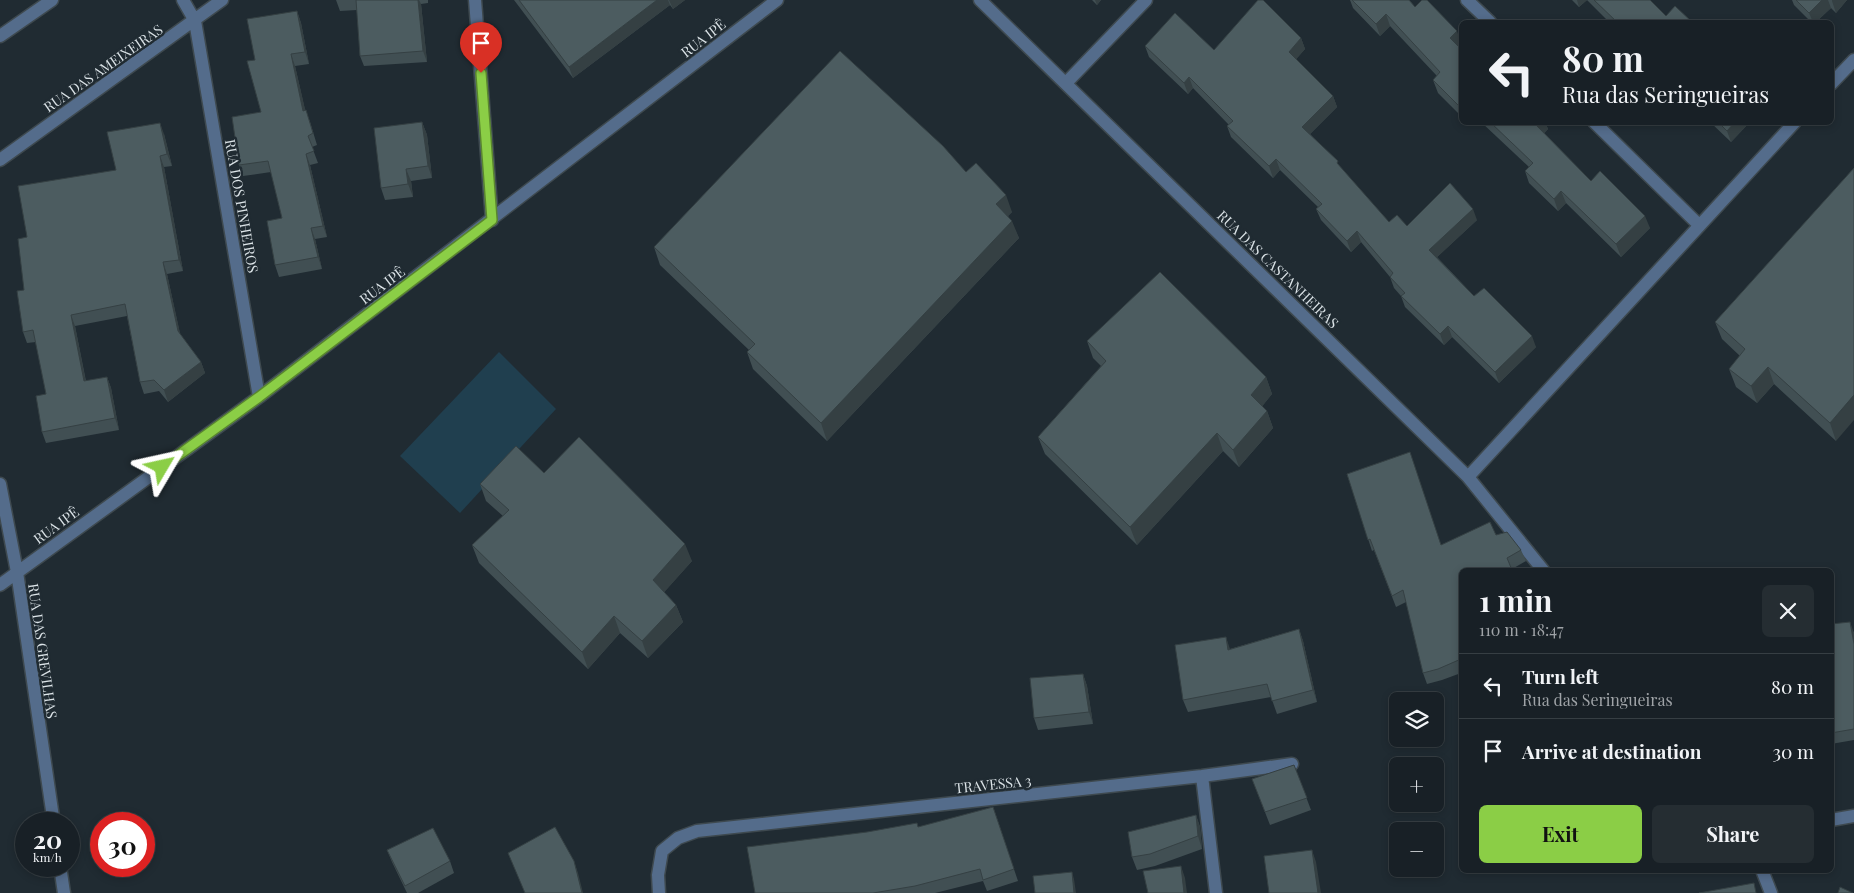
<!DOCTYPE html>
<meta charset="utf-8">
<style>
:root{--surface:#182026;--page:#252d32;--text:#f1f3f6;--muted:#9fa3a7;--line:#363e43;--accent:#8bce46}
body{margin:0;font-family:"Playfair Display",serif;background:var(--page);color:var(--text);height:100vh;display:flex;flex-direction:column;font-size:19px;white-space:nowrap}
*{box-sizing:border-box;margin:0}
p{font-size:16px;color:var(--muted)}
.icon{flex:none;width:28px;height:28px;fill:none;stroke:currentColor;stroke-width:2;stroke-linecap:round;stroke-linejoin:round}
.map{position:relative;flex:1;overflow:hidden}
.panel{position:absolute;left:1459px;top:568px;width:375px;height:305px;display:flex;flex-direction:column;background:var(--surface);border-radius:8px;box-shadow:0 2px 8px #0003,0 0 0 1px var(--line)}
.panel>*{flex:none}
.top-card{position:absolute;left:1459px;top:20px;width:375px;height:105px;border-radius:8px;box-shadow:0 2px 8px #0003,0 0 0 1px var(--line);background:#182026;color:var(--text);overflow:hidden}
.tools{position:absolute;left:1389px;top:692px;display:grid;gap:10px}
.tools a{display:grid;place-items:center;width:55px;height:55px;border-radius:8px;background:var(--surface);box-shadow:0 2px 8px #0003,0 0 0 1px var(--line);font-size:25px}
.speed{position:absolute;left:15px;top:812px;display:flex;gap:10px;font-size:25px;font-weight:700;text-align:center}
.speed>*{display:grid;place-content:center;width:65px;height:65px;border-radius:50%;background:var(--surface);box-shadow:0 2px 8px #0003,0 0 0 1px var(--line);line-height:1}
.speed small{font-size:12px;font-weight:400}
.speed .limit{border:8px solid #d22;background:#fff;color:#111}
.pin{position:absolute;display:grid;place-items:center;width:42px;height:42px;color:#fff;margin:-51px -21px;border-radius:50% 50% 50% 0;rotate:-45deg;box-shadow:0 0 5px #0007}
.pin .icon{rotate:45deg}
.me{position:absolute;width:55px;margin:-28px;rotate:54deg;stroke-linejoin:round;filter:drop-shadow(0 0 4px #0008)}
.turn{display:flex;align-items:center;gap:18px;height:105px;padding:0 20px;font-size:22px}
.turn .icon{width:65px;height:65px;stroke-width:2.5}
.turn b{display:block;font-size:35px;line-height:42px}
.round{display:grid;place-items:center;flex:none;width:52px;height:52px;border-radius:8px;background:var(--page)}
.headline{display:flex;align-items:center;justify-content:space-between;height:85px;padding:0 20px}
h1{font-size:30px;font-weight:700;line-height:38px}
.button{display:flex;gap:10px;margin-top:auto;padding:10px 20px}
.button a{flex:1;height:58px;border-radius:8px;background:var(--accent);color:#111;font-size:20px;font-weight:700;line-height:58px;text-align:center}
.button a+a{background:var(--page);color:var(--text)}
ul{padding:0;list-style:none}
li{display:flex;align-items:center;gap:15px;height:65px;padding:0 20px;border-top:1px solid var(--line)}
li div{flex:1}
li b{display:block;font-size:19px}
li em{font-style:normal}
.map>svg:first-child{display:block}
.green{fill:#203f4f}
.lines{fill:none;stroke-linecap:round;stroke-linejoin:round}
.minor-casing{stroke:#3e494f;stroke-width:15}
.minor{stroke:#546c8b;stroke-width:12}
.wall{fill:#414f53}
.shaded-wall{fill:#354043}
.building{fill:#4c5c60;stroke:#354043}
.route-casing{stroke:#5a862e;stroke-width:12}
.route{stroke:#8bce46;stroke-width:9}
.labels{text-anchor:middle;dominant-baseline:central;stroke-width:5;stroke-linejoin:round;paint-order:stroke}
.street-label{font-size:14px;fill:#dce4e8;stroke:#202b32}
</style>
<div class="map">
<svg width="1854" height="893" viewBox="0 0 1854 893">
<rect width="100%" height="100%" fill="#202b32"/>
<path class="green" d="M 499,352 L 556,409 L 460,513 L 400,456 Z"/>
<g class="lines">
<defs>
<path id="minor" d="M 183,0 L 195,21 L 259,397
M 475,0 L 492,220
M 980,0 L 1468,477 L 1543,570
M 1467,0 L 1490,22
M 0,36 L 52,0
M 1066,83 L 1146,0
M 1831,84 L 1854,60
M 1594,122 L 1699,225
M 0,160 L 222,0
M 1468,477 L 1795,122
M 0,484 L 17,572 L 54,824
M 0,585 L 259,397 L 777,0
M 1202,776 L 1216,893
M 1831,820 L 1854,816
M 60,866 L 64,893
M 1762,870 L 1771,893
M 659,893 L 658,875 L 662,851 L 678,838 L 697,831 L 1202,776 L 1292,764"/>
</defs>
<use href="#minor" class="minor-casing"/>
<use href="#minor" class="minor"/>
</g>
<path class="wall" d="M 336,0 L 428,0 L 428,3 L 421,4 L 427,62 L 364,66 L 360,56 L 357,10 L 340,11 Z
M 514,0 L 685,0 L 673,9 L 670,5 L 573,78 Z
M 1092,0 L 1101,0 L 1097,5 Z
M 1350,0 L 1409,0 L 1415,7 L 1461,42 L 1461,43 L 1458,46 L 1461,49 L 1461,116 L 1438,93 L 1433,80 L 1437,76 L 1390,26 L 1380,36 L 1353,8 Z
M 1572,0 L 1650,0 L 1666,16 L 1692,22 L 1609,22 L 1587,0 L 1579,7 Z
M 1792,0 L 1847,0 L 1836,13 L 1831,8 L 1816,22 L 1811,22 L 1794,5 Z
M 297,11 L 301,23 L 309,64 L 295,66 L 305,110 L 310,122 L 317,145 L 312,147 L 318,163 L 310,165 L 327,237 L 315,239 L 322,269 L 279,277 L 275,265 L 282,218 L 271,172 L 243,176 L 239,165 L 261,112 Z
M 1301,38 L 1305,49 L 1296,59 L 1333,96 L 1337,107 L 1310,134 L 1389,222 L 1407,226 L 1477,220 L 1437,257 L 1474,296 L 1536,347 L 1499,383 L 1452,337 L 1444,345 L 1405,307 L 1401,296 L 1394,288 L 1390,277 L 1361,242 L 1351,252 L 1321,220 L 1316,209 L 1318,207 L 1280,170 L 1273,178 L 1231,137 L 1227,126 L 1229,125 L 1193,88 L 1188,94 L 1149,57 L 1145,46 L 1214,50 Z
M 422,122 L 427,135 L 432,178 L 411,181 L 413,197 L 385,200 L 381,188 Z
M 1481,122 L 1545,122 L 1548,129 L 1544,133 L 1591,181 L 1650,228 L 1621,257 L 1566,203 L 1558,211 L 1529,183 L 1525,171 L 1529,167 Z
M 1710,122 L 1750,122 L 1731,142 Z
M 164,134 L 172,166 L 164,167 L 183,271 L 167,274 L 180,334 L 201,362 L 205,373 L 168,402 L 159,391 L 144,394 L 140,382 L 127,316 L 75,326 L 86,381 L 107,377 L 111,388 L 119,430 L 46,443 L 42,432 L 46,394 L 36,342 L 27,343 L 23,332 L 24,290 L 27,237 Z
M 1854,168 L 1836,441 L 1774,384 L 1757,403 L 1736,387 L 1729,369 L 1740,356 L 1722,339 L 1715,322 Z
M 966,172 L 1012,212 L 1008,216 L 1019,238 L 827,441 L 753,369 L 747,352 L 749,350 L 660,265 L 654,247 Z
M 1087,341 L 1266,377 L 1272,394 L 1262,406 L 1267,411 L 1273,428 L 1239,467 L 1223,451 L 1137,545 L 1045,454 L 1038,437 L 1101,366 L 1093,358 Z
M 544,473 L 692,561 L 664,592 L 676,605 L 683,622 L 648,658 L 620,633 L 588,669 L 479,563 L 472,545 L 503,516 L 486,501 L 480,484 Z
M 1347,474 L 1441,545 L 1496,535 L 1521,550 L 1526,561 L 1512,569 L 1461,570 L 1461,673 L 1442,680 L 1427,684 L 1423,673 L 1406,602 L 1396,607 L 1374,550 L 1372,551 Z
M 1831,624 L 1854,632 L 1854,740 L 1831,744 Z
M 1299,629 L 1303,641 L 1317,702 L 1277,714 L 1271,697 L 1188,712 L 1183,700 L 1230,649 Z
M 1083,674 L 1087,686 L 1093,724 L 1038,730 L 1034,718 Z
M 1294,765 L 1311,810 L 1270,825 L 1252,779 Z
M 993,807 L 1018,881 L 987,891 L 983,881 L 935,893 L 755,893 L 919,827 Z
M 1196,815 L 1200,827 L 1202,849 L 1155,866 L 1137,870 L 1132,857 Z
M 387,850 L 450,861 L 454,873 L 418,893 L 407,893 L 392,862 Z"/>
<path class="shaded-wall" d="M 418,0 L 419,0 L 421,4 L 427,62 L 423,51 Z
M 657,0 L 668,0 L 670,5 L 573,78 L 569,67 Z
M 669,0 L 685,0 L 673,9 Z
M 1095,0 L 1101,0 L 1097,5 Z
M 1577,0 L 1587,0 L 1579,7 Z
M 1822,0 L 1828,0 L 1831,8 L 1816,22 L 1813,22 L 1809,13 Z
M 1832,0 L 1847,0 L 1836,13 L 1832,1 Z
M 297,11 L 301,23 L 309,64 L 305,52 Z
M 1386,14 L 1390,26 L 1380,36 L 1376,24 Z
M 1457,31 L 1461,43 L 1454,50 L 1450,38 Z
M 1301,38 L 1305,49 L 1293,63 L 1289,52 Z
M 291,54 L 295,66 L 308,122 L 303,111 Z
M 1189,77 L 1193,88 L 1188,94 L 1184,83 Z
M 1333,96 L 1337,107 L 1306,138 L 1302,127 Z
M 422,122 L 427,135 L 432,178 L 428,166 Z
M 1538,122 L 1545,122 L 1548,129 L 1541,137 L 1536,125 Z
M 1735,122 L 1750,122 L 1731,142 L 1727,131 Z
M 160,123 L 164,134 L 172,166 L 167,154 Z
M 306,154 L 310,165 L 327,237 L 323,226 Z
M 160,156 L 164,167 L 183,271 L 179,260 Z
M 1276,159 L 1280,170 L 1273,178 L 1269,166 Z
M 406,169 L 411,181 L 413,197 L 408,184 Z
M 1561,191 L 1566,203 L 1558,211 L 1554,199 Z
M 1006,195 L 1012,212 L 1002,221 L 996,204 Z
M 1473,209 L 1477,220 L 1433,261 L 1429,250 Z
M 1645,216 L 1650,228 L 1621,257 L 1616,244 Z
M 1012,221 L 1019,238 L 827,441 L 821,423 Z
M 311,228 L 315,239 L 322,269 L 318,257 Z
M 1357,231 L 1361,242 L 1351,252 L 1347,241 Z
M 163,262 L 167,274 L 182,342 L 178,331 Z
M 71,315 L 75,326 L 88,393 L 84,381 Z
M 1448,326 L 1452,337 L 1444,345 L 1440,334 Z
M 1532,336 L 1536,347 L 1499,383 L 1495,372 Z
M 201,362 L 205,373 L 168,402 L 164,390 Z
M 1768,367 L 1774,384 L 1757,403 L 1751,386 Z
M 107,377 L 111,388 L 119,430 L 115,418 Z
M 1266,377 L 1272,394 L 1257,413 L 1251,395 Z
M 1854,395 L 1854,420 L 1836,441 L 1830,423 Z
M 1267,411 L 1273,428 L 1239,467 L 1233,450 Z
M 1217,433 L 1223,451 L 1137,545 L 1130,527 Z
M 685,544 L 692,561 L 660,597 L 653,580 Z
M 676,605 L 683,622 L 648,658 L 642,641 Z
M 614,616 L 620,633 L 588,669 L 582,652 Z
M 1850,622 L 1854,633 L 1854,644 Z
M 1299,629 L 1303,641 L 1317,702 L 1313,690 Z
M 1226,637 L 1230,649 L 1228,650 Z
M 1083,674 L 1087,686 L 1093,724 L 1089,712 Z
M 1196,815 L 1200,827 L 1202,849 L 1198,836 Z
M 1312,850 L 1316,862 L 1321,893 L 1318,893 Z
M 574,861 L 578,873 L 583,893 L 582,893 Z
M 1181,866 L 1185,878 L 1187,893 L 1184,893 Z
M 1072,872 L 1074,879 L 1076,893 L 1074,893 Z"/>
<path class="building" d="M 356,0 L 418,0 L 423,51 L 360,56 Z
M 519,0 L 657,0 L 569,67 Z
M 1258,0 L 1263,0 L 1301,38 L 1289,52 L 1333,96 L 1302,127 L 1338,161 L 1337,163 L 1389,222 L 1397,215 L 1407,226 L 1450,183 L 1473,209 L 1429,250 L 1474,296 L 1484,288 L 1532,336 L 1495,372 L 1448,326 L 1440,334 L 1401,296 L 1405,293 L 1390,277 L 1393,273 L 1357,231 L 1347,241 L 1316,209 L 1322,204 L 1276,159 L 1269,166 L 1227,126 L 1233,121 L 1189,77 L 1184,83 L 1145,46 L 1175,13 L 1214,50 Z
M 1352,0 L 1409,0 L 1415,7 L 1422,0 L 1427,0 L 1457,31 L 1450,38 L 1461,49 L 1461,108 L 1433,80 L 1440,72 L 1386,14 L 1376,24 Z
M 1594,0 L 1650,0 L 1666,16 L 1675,6 L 1692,22 L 1617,22 Z
M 1796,0 L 1822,0 L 1809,13 Z
M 297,11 L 305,52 L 291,54 L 303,111 L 306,110 L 313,133 L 308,136 L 314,151 L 306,154 L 323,226 L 311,228 L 318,257 L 275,265 L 267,221 L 282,218 L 268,161 L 239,165 L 232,117 L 261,112 L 247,61 L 255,60 L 247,19 Z
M 840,51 L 943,146 L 966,172 L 976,163 L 1006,195 L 996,204 L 1012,221 L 821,423 L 747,352 L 755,344 L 654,247 Z
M 422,122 L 428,166 L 406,169 L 408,184 L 381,188 L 374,128 Z
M 1490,122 L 1538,122 L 1536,125 L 1591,181 L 1600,171 L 1645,216 L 1616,244 L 1561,191 L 1554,199 L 1525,171 L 1533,163 Z
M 1718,122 L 1735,122 L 1727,131 Z
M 160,123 L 167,154 L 160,156 L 179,260 L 163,262 L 178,331 L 201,362 L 164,390 L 154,380 L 140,382 L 125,304 L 71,315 L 84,381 L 107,377 L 115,418 L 42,432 L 36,396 L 46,394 L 33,330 L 23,332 L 17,291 L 24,290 L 18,239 L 27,237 L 18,186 L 116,170 L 107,132 Z
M 1854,168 L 1854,395 L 1830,423 L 1768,367 L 1751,386 L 1729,369 L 1745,349 L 1715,322 Z
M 1160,272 L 1266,377 L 1251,395 L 1267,411 L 1233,450 L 1217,433 L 1130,527 L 1038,437 L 1106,361 L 1087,341 Z
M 579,437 L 685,544 L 653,580 L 676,605 L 642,641 L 614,616 L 582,652 L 472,545 L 509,510 L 480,484 L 516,446 L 544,473 Z
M 1410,452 L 1441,545 L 1490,522 L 1496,535 L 1507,532 L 1521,550 L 1507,558 L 1512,570 L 1461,570 L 1461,659 L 1438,669 L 1423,673 L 1403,590 L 1392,596 L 1370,539 L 1368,540 L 1347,474 Z
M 1850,622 L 1854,644 L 1854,729 L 1831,733 L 1831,624 Z
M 1299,629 L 1313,690 L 1272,701 L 1267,684 L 1183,700 L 1175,645 L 1226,637 L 1228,650 Z
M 1083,674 L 1089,712 L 1034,718 L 1030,678 Z
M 1294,765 L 1307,798 L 1265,812 L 1252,779 Z
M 993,807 L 1014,869 L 983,880 L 980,869 L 915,886 L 873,893 L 755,893 L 747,847 L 867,832 L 917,823 L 918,827 Z
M 1196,815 L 1198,836 L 1150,854 L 1132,857 L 1128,832 Z
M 555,827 L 574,861 L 582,893 L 525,893 L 508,853 Z
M 433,828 L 450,861 L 405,886 L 387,850 Z
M 1312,850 L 1318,893 L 1269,893 L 1264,856 Z
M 1181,866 L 1184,893 L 1148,893 L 1143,871 Z
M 1072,872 L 1074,893 L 1035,893 L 1033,876 Z
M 1754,883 L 1756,893 L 1699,893 Z
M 1840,887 L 1853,893 L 1838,893 Z"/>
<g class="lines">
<defs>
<path id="route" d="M 162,467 L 259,397 L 492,220 L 481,73"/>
</defs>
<use href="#route" class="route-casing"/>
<use href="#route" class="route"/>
</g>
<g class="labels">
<g class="street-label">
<text transform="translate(703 38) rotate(-38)">RUA IPÊ</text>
<text transform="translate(103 68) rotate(-35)">RUA DAS AMEIXEIRAS</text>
<text transform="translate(242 206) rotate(80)">RUA DOS PINHEIROS</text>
<text transform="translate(1278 269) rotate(44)">RUA DAS CASTANHEIRAS</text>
<text transform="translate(382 285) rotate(-37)">RUA IPÊ</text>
<text transform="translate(56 525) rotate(-36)">RUA IPÊ</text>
<text transform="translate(43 651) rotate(82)">RUA DAS GREVILHAS</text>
<text transform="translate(993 784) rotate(-6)">TRAVESSA 3</text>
</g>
</g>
</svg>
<div class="tools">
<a><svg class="icon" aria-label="layers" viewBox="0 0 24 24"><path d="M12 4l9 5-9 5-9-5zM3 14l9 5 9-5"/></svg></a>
<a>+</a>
<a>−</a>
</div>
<div class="speed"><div>20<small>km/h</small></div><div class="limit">30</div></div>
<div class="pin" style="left:481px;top:73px;background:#d93025"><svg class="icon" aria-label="arrive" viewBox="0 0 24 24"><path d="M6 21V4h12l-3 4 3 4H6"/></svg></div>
<svg class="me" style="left:162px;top:467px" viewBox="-20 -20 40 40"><path d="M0-17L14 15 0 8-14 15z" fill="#8bce46" stroke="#fff" stroke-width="4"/></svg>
<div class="top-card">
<div class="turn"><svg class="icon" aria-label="left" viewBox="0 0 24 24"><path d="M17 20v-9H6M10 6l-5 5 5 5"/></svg><div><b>80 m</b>Rua das Seringueiras</div></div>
</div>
<section class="panel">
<div class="headline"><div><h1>1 min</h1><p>110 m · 18:47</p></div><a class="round"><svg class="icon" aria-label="close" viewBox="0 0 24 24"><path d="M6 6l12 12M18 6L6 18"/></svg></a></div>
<ul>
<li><svg class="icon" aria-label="left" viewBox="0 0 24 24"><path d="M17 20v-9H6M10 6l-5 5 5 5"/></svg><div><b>Turn left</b><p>Rua das Seringueiras</p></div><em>80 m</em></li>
<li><svg class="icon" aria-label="arrive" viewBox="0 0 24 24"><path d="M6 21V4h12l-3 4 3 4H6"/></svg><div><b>Arrive at destination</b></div><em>30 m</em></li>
</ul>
<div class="button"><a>Exit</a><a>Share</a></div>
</section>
</div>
